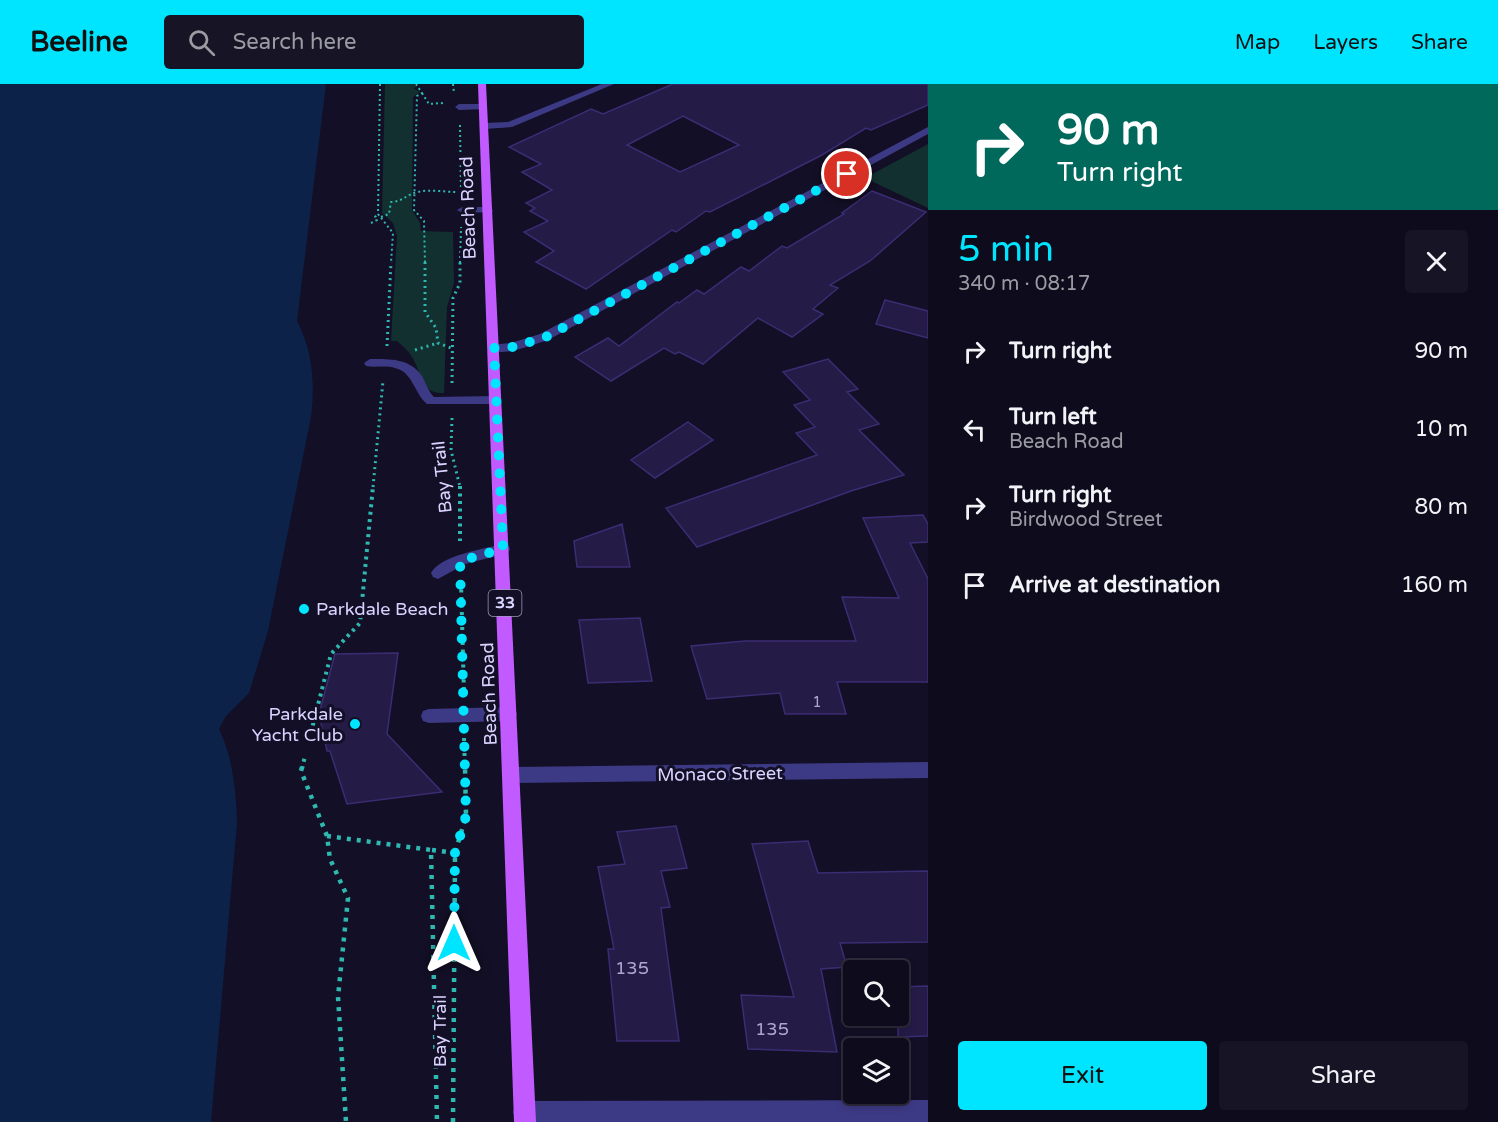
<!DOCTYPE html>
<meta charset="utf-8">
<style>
:root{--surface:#0e0b1c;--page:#171425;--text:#f1f3f6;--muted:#9b9ba3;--line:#2e2b3b;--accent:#00e5ff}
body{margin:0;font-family:"Varela Round",sans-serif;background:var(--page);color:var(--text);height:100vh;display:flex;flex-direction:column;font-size:22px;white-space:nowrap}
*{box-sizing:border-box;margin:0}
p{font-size:20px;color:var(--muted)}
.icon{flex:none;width:33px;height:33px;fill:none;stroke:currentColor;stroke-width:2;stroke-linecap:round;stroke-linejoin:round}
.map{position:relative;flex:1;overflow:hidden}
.details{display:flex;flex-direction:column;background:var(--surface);width:570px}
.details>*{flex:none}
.banner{background:#00695c;color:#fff;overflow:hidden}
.buttons{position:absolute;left:843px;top:876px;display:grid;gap:12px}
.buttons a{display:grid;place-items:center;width:66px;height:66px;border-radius:6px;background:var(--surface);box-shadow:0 3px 9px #0003,0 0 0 2px var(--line);font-size:30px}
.pin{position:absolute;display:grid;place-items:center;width:51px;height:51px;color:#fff;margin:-26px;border:3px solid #fff;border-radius:50%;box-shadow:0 2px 6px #0007}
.me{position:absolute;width:66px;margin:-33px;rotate:0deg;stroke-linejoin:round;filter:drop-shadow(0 0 4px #0008)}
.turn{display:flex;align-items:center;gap:21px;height:126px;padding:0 30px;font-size:27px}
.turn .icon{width:78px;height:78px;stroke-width:2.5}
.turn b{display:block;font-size:42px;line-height:51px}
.round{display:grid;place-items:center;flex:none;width:63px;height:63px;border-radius:6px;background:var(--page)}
.overview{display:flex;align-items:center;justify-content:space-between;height:102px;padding:0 30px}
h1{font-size:36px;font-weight:600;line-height:45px;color:var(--accent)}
.action{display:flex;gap:12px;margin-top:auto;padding:12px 30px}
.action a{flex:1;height:69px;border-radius:6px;background:var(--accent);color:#111;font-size:24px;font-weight:600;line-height:69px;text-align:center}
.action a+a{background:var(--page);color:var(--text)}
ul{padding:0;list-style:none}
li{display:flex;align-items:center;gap:18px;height:78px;padding:0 30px}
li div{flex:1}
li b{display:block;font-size:22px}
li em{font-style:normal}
header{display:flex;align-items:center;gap:36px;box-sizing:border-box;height:84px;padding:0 30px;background:var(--accent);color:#111}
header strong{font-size:28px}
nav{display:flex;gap:33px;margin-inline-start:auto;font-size:21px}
.search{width:420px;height:54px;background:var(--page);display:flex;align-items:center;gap:15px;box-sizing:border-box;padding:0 21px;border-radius:6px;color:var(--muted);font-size:22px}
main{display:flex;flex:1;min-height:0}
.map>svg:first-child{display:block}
.green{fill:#12302f}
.water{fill:#0c2248}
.building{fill:#241b47;stroke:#3b2d73;stroke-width:1.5;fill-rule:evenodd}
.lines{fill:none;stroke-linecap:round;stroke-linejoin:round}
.path-far3{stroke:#2fb8b0;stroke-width:2;stroke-dasharray:2 3;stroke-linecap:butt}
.path-far2{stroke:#2fb8b0;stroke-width:3;stroke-dasharray:2 4;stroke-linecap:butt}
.path-far1{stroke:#2fb8b0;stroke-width:4;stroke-dasharray:3 4.5;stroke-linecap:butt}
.path{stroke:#2fb8b0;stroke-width:4.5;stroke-dasharray:4 6;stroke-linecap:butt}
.minor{fill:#3d3a85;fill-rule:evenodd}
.major{fill:#c25bff;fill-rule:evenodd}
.route{stroke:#00e5ff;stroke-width:10;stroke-dasharray:0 18}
.poi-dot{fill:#00e5ff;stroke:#130f26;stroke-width:2}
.labels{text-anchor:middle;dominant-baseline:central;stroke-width:6;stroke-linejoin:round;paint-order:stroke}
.number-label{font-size:15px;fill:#aca6d1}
.shield{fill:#130f26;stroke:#9e99be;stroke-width:1.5}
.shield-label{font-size:16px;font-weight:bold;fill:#d9d4ff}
.street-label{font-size:18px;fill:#d9d4ff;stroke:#130f26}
.poi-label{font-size:18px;fill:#d9d4ff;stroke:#130f26;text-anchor:start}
.near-number-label{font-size:18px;fill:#aca6d1}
</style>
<header>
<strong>Beeline</strong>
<div class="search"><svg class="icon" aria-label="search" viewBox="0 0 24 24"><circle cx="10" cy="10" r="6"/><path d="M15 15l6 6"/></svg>Search here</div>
<nav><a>Map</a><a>Layers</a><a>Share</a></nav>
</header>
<main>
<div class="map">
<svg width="928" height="1038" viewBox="0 0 928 1038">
<rect width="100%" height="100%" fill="#130f26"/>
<path class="green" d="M 385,0 L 414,0 L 417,3 L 413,4 L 420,8 L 413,13 L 412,126 L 420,139 L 421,147 L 453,148 L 454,199 L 447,223 L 444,309 C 419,311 422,286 410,270 C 407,265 401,261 397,257 L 391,257 L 397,152 L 393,139 L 382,129 Z
M 928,60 L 928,124 L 865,94 Z"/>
<path class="water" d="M 0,0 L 326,0 L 297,237 C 313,267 315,300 311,333 L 268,547 L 249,609 L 226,632 L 219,645 C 233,674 236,707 237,739 L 211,1038 L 0,1038 Z"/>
<path class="building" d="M 673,0 L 928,0 L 928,21 L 871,46 L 866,44 L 822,71 L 710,128 L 706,127 L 676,148 L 672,146 L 586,205 L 536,178 L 554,167 L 524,148 L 548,137 L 530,127 L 535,124 L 526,119 L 552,106 L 522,88 L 541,80 L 509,63 L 591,25 L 603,30 ZM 683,32 L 739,61 L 680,88 L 627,61 Z
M 872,107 L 926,128 L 870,177 L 830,201 L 838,204 L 813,225 L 823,230 L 792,253 L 758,234 L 703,280 L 679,268 L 675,270 L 664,264 L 611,297 L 575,273 L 608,254 L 619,262 L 677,218 L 679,219 L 697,206 L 704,210 L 741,183 L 749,187 L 782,162 L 787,164 L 844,130 L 842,129 Z
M 885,216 L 928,227 L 928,254 L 876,240 Z
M 828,275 L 858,305 L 847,308 L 879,340 L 859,346 L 904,391 L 851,407 L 697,463 L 666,424 L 817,371 L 796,349 L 815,343 L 794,321 L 810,316 L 783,288 Z
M 688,338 L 713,356 L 655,394 L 631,376 Z
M 923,431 L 928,440 L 928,458 L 910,459 L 928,495 L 928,598 L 837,598 L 846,630 L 785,630 L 780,609 L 707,615 L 691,562 L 745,557 L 856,557 L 842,513 L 899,514 L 863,434 Z
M 622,440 L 630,483 L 577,483 L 574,457 Z
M 640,534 L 652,597 L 588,599 L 579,536 Z
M 398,569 L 387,650 L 442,708 L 347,720 L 330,667 L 327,667 L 319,630 L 335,570 Z
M 676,742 L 687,784 L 661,787 L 670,823 L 661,824 L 679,957 L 617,957 L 608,865 L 614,865 L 598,783 L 625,780 L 617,748 Z
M 808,757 L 818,789 L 928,787 L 928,858 L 840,859 L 847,883 L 821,885 L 837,968 L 748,965 L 741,911 L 794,913 L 752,760 Z
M 928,902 L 928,952 L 898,953 L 898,903 Z"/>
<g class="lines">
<path class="path-far3" d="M 380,0 L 378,130 L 393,149 L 391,179
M 416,0 L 422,9 L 417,12 L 414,126 L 424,137 L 425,179
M 453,0 L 454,9
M 422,9 L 429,20 L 443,19
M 460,41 L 461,109
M 381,133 L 389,130 L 391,118 C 402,118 407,110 418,108 C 430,105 444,108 457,108
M 371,139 L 377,136 L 375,133 L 378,130
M 460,179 L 461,143"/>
<path class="path-far2" d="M 425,178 L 425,228 L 436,244 L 438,259 L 451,264
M 387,262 L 391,178
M 415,266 L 438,259
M 452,299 L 453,214 L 460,199 L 460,178
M 452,334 L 451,366 L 460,403
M 373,403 L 383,297"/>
<path class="path-far1" d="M 460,402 L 460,457
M 461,498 L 464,610
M 464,654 L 465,685
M 309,656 L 331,570 L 360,539 L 373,402
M 302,685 L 305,672"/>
<path class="path" d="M 302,683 L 301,687 L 327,752 L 330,775 L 348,814 L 338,913 L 346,1038
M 327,752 L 431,766 L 437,1038
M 432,766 L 455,769
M 453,1038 L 455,769 L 466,732 L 465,683"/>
<path class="minor" d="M 602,0 L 614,0 L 512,43 L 484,45 L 479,42 L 484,39 L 508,38 Z
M 483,20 L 487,23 L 486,25 L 459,26 L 455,23 L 459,20 Z
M 928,43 L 928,50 L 548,256 C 534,260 500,275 488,264 L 490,261 L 511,259 L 540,250 Z
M 488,123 L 493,126 L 492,128 L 462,129 L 457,126 L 462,123 Z
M 370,275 C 389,275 410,274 422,292 C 426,299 428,307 434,313 L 496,312 L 502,316 L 496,320 L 427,320 C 414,309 413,288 395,284 C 386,281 375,284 366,282 L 364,279 Z
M 503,460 L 508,461 L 510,465 L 508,469 L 465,480 L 438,495 L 433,493 L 431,489 C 441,471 484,465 503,460 Z
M 509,623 L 515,625 L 517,630 L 515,635 L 509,637 L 429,639 L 423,637 L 421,632 L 423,627 L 429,625 Z
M 928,678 L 928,694 L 512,699 L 506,697 L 503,691 L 506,685 L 512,683 Z
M 928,1016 L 928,1038 L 522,1038 L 516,1036 L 513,1028 L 516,1020 L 524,1017 Z"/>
<path class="major" d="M 478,0 L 486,0 L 536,1038 L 514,1038 Z"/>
</g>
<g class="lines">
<path class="route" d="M 454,859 L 455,769 L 466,732 L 460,477 L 503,465 L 494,264 L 512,263 L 544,254 L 847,90"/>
</g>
<g class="poi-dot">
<circle cx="304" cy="525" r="6"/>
<circle cx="355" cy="640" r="6"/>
</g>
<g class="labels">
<g class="number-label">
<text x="817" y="618">1</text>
</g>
<rect class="shield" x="488.5" y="506" width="33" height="26" rx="4.5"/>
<g class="shield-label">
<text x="505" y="519">33</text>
</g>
<g class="street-label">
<text transform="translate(468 124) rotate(-92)">Beach Road</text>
<text transform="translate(442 393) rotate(-96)">Bay Trail</text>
<text transform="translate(489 610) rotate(-92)">Beach Road</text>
<text transform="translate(720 690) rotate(-1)">Monaco Street</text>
<text transform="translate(440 947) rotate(-90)">Bay Trail</text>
</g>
<g class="poi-label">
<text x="316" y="525">Parkdale Beach</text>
<text x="343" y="630" text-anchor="end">Parkdale<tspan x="343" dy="21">Yacht Club</tspan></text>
</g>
<g class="near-number-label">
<text x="632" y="884">135</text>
<text x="772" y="945">135</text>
</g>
</g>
</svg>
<div class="buttons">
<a><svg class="icon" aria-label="search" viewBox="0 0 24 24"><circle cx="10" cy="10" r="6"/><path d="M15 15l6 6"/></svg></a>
<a><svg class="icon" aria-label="layers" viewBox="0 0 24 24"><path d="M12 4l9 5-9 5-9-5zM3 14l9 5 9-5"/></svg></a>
</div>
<div class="pin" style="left:847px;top:90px;background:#d93025"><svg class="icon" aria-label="arrive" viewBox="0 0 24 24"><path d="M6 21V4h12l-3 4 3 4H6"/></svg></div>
<svg class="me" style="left:454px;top:859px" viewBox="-20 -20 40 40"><path d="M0-17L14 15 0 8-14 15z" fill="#00e5ff" stroke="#fff" stroke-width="4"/></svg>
</div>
<section class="details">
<div class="banner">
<div class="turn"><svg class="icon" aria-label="right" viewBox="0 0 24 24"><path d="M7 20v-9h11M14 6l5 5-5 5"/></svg><div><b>90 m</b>Turn right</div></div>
</div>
<div class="overview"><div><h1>5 min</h1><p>340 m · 08:17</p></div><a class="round"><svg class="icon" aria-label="close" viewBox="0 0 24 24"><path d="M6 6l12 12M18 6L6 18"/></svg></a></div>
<ul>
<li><svg class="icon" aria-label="right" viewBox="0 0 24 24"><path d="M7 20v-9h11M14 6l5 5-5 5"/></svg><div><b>Turn right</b></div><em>90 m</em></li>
<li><svg class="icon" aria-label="left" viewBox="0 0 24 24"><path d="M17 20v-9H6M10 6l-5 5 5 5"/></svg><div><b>Turn left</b><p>Beach Road</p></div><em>10 m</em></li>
<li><svg class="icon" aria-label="right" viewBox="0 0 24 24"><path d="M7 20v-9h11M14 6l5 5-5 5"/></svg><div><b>Turn right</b><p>Birdwood Street</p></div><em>80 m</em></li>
<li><svg class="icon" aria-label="arrive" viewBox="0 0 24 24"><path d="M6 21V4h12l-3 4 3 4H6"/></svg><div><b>Arrive at destination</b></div><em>160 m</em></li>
</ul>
<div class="action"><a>Exit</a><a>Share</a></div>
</section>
</main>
